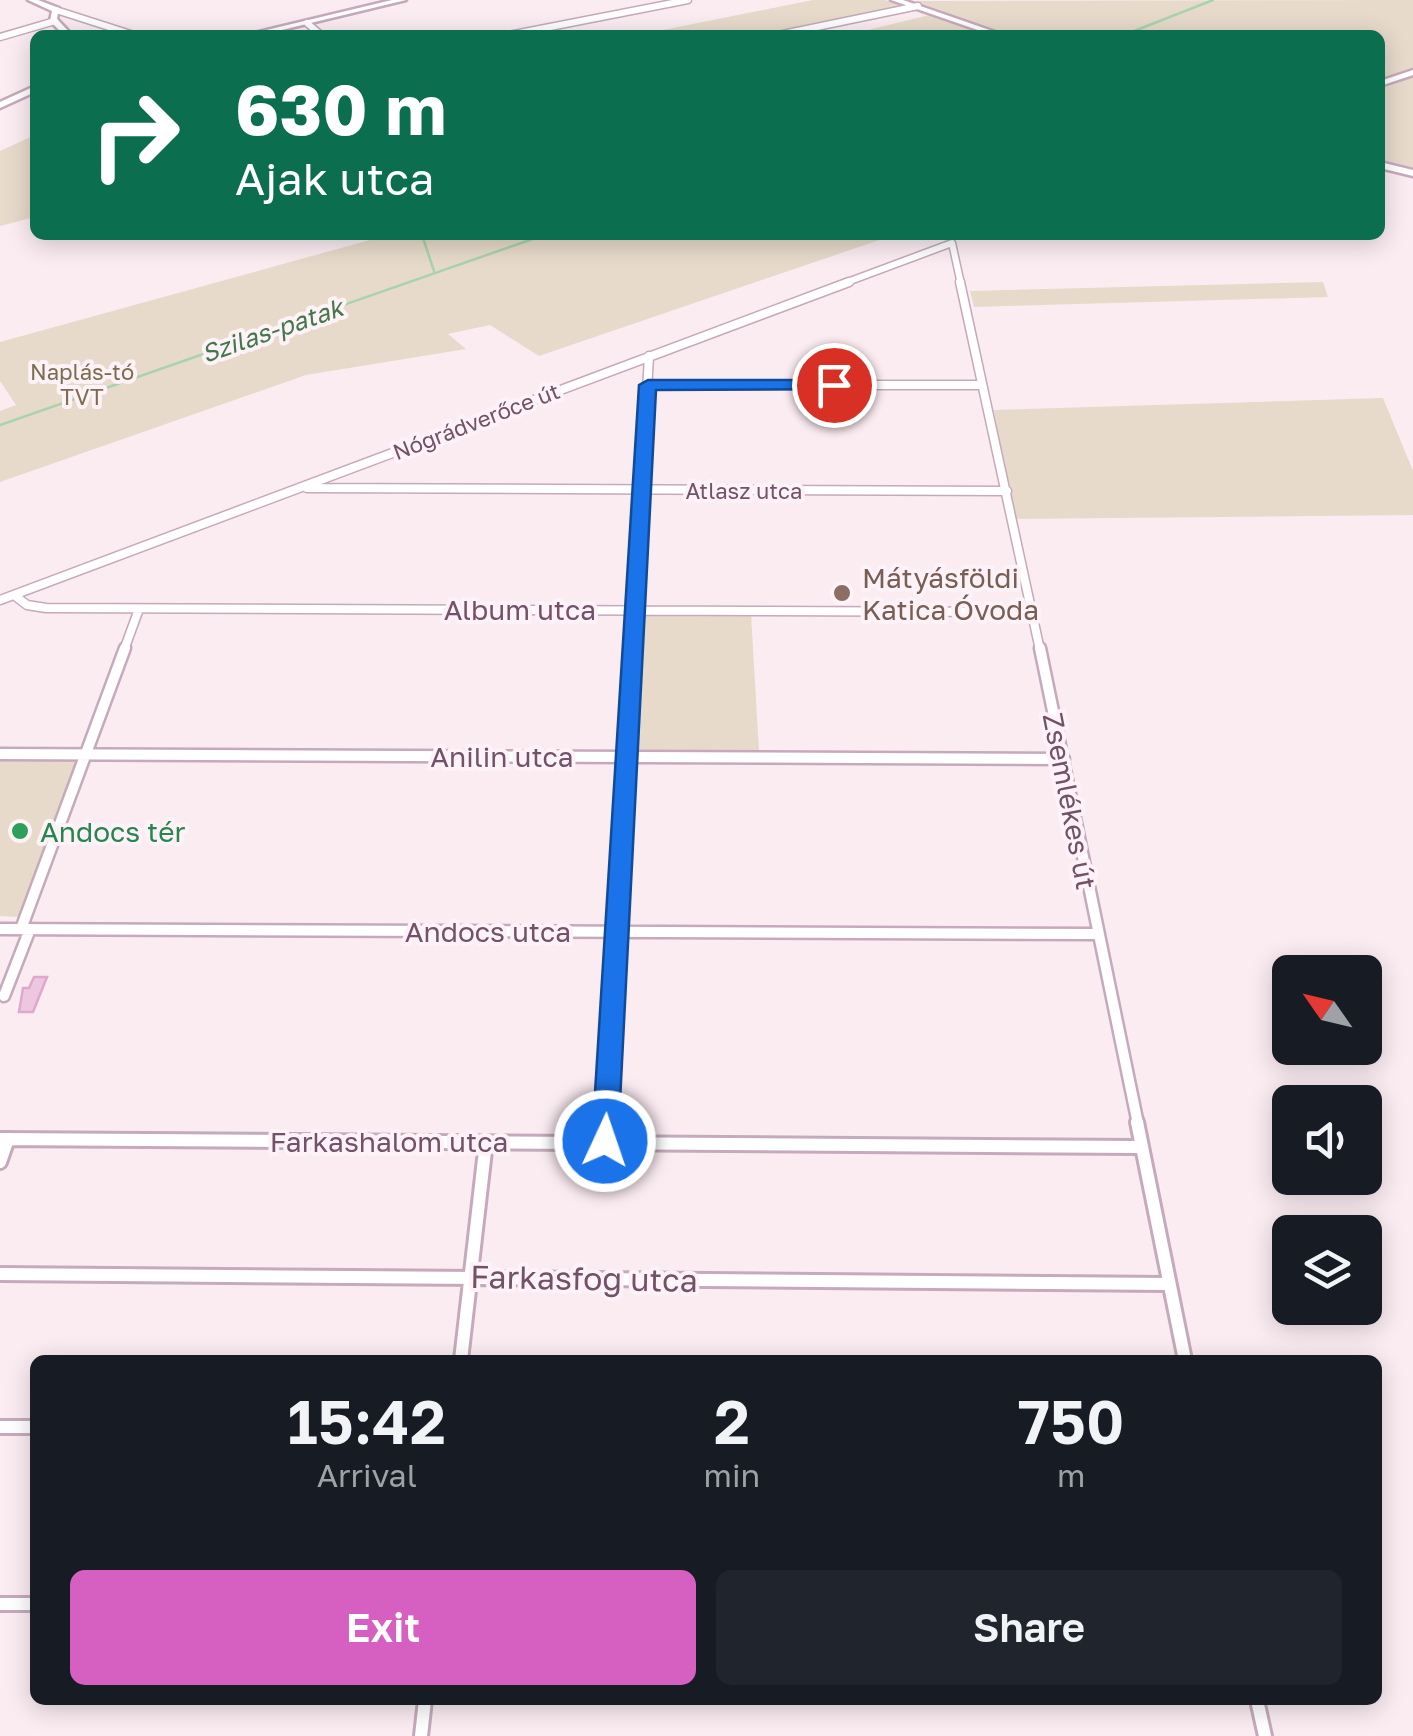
<!DOCTYPE html>
<meta charset="utf-8">
<style>
:root{--surface:#171b24;--page:#20242c;--text:#f1f3f6;--muted:#9ea1a6;--accent:#d560c2}
body{margin:0;font-family:"Golos Text",sans-serif;background:var(--page);color:var(--text);height:100vh;display:flex;flex-direction:column;font-size:38px;white-space:nowrap}
*{box-sizing:border-box;margin:0}
p{font-size:32px;color:var(--muted)}
.icon{flex:none;width:55px;height:55px;fill:none;stroke:currentColor;stroke-width:2;stroke-linecap:round;stroke-linejoin:round}
.map{position:relative;flex:1;overflow:hidden}
.details{position:absolute;left:30px;top:1355px;width:1352px;height:350px;display:flex;flex-direction:column;background:var(--surface);border-radius:15px;box-shadow:0 5px 25px #0003}
.details>*{flex:none}
.hud{position:absolute;left:30px;top:30px;width:1355px;height:210px;border-radius:15px;box-shadow:0 5px 25px #0003;background:#0b6e4f;color:#fff;overflow:hidden}
.needle{width:65px;rotate:304deg}
.fabs{position:absolute;left:1272px;top:955px;display:grid;gap:20px}
.fabs a{display:grid;place-items:center;width:110px;height:110px;border-radius:15px;background:var(--surface);box-shadow:0 5px 25px #0003;font-size:50px}
.pin{position:absolute;display:grid;place-items:center;width:85px;height:85px;color:#fff;margin:-42px;border:5px solid #fff;border-radius:50%;box-shadow:0 2px 10px #0007}
.me{position:absolute;width:110px;margin:-55px;rotate:3deg;stroke-linejoin:round;filter:drop-shadow(0 0 8px #0008)}
.turn{display:flex;align-items:center;gap:35px;height:210px;padding:0 40px;font-size:45px}
.turn .icon{width:130px;height:130px;stroke-width:2.5}
.turn b{display:block;font-size:70px;line-height:85px}
.eta{display:flex;justify-content:space-evenly;align-items:center;height:170px;text-align:center}
.eta b{font-size:60px;font-weight:600;line-height:70px}
.cta{display:flex;gap:20px;margin-top:auto;padding:20px 40px}
.cta a{flex:1;height:115px;border-radius:15px;background:var(--accent);color:#fff;font-size:40px;font-weight:600;line-height:115px;text-align:center}
.cta a+a{background:var(--page);color:var(--text)}
.map>svg:first-child{display:block}
.green{fill:#e7dacb}
.lines{fill:none;stroke-linecap:round;stroke-linejoin:round}
.stream{stroke:#a9d3ad;stroke-width:2.5}
.building{fill:#edc7e0;stroke:#dea9cd;stroke-width:2.5}
.minor-far3-casing{stroke:#c5aabb;stroke-width:9}
.minor-far2-casing{stroke:#c5aabb;stroke-width:11}
.minor-far1-casing{stroke:#c5aabb;stroke-width:15}
.minor-casing{stroke:#c5aabb;stroke-width:18}
.tertiary-casing{stroke:#c5aabb;stroke-width:5}
.secondary-casing{stroke:#c7a9bc;stroke-width:5}
.minor-far3{stroke:#fff;stroke-width:6}
.minor-far2{stroke:#fff;stroke-width:8}
.minor-far1{stroke:#fff;stroke-width:10}
.minor{stroke:#fff;stroke-width:12}
.tertiary{fill:#fff;fill-rule:evenodd}
.secondary{fill:#fff;fill-rule:evenodd}
.route{fill:#1a73e8;stroke:#114b97;stroke-width:2.5}
.education-dot{fill:#8d6e63;stroke:#fdf2f7;stroke-width:4}
.leisure-dot{fill:#2e9e5b;stroke:#fdf2f7;stroke-width:4}
.labels{text-anchor:middle;dominant-baseline:central;stroke-width:8;stroke-linejoin:round;paint-order:stroke}
.far-park-label{font-size:22px;fill:#7d6c4e;stroke:#fdf2f7}
.far-street-label{font-size:22px;fill:#735169;stroke:#fdf2f7}
.far-water-label{font-size:25px;font-style:italic;fill:#46764b;stroke:#fdf2f7}
.education-label{font-size:28px;fill:#785e54;stroke:#fdf2f7;text-anchor:start}
.street-label{font-size:28px;fill:#735169;stroke:#fdf2f7}
.leisure-label{font-size:28px;fill:#27864d;stroke:#fdf2f7;text-anchor:start}
.near-street-label{font-size:32px;fill:#735169;stroke:#fdf2f7}
</style>
<div class="map">
<svg width="1413" height="1736" viewBox="0 0 1413 1736">
<rect width="100%" height="100%" fill="#fbecf2"/>
<path class="green" d="M 813,0 L 884,0 L 907,5 L 775,35 L 638,35 Z
M 1413,0 L 1413,168 L 1380,160 L 1380,35 L 1007,35 L 915,1 Z
M 933,14 L 974,28 L 970,31 L 980,35 L 848,35 Z
M 35,135 L 35,217 L 0,226 L 0,151 Z
M 388,235 L 894,235 L 539,356 L 490,325 L 448,334 L 466,349 L 306,375 L 0,482 L 0,411 L 16,405 L 0,381 L 0,342 Z
M 1323,282 L 1328,297 L 974,307 L 970,291 Z
M 1383,398 L 1413,471 L 1413,515 L 1014,519 L 994,410 Z
M 751,614 L 759,751 L 635,751 L 645,615 Z
M 0,759 L 82,759 L 20,917 L 0,916 Z"/>
<g class="lines">
<path class="stream" d="M 1124,35 L 1213,0
M 422,235 L 434,271
M 0,425 L 544,235"/>
</g>
<path class="building" d="M 34,977 L 47,977 L 33,1012 L 19,1012 L 23,988 L 29,988 Z"/>
<g class="lines">
<defs>
<path id="minor-far3" d="M 56,10 L 134,35
M 307,23 L 321,35
M 509,35 L 688,0
M 778,35 L 918,6
M 0,37 L 55,21
M 842,284 L 952,243 L 961,284"/>
<path id="minor-far2" d="M 960,282 L 1040,650
M 648,385 L 982,385
M 307,488 L 1007,491
M 14,595 L 27,605 L 46,608 L 1031,612
M 0,600 L 849,282
M 124,650 L 139,609
M 632,650 L 649,356"/>
<path id="minor-far1" d="M 1040,648 L 1138,1124
M 0,754 L 1064,759
M 0,929 L 1096,934
M 21,929 L 125,648
M 4,996 L 30,929
M 606,1124 L 633,648"/>
<path id="minor" d="M 1137,1122 L 1185,1360
M 0,1139 L 1139,1147
M 605,1141 L 606,1122
M 0,1162 L 8,1139
M 0,1274 L 1169,1284
M 461,1360 L 486,1142
M 0,1427 L 35,1427
M 0,1604 L 35,1604
M 1257,1700 L 1265,1736
M 421,1736 L 425,1700"/>
<path id="tertiary" d="M 28,0 L 38,0 L 59,8 L 57,19 L 72,35 L 64,35 L 50,21 L 52,11 Z
M 1413,70 L 1413,75 L 1380,86 L 1380,81 Z"/>
<path id="secondary" d="M 392,0 L 406,0 L 261,35 L 246,35 Z
M 891,0 L 903,0 L 1004,35 L 992,35 Z
M 35,86 L 35,92 L 0,108 L 0,102 Z
M 1380,162 L 1413,170 L 1413,176 L 1380,168 Z"/>
</defs>
<use href="#minor-far3" class="minor-far3-casing"/>
<use href="#minor-far2" class="minor-far2-casing"/>
<use href="#minor-far1" class="minor-far1-casing"/>
<use href="#minor" class="minor-casing"/>
<use href="#tertiary" class="tertiary-casing"/>
<use href="#secondary" class="secondary-casing"/>
<use href="#minor-far3" class="minor-far3"/>
<use href="#minor-far2" class="minor-far2"/>
<use href="#minor-far1" class="minor-far1"/>
<use href="#minor" class="minor"/>
<use href="#tertiary" class="tertiary"/>
<use href="#secondary" class="secondary"/>
</g>
<path class="route" d="M 834,380 L 839,381 L 839,389 L 656,390 L 618,1141 L 605,1152 L 592,1141 L 639,385 L 648,380 Z"/>
<circle class="education-dot" cx="842" cy="593" r="10"/>
<circle class="leisure-dot" cx="20" cy="831" r="10"/>
<g class="labels">
<g class="far-park-label">
<text x="82" y="371">Naplás-tó<tspan x="82" dy="25">TVT</tspan></text>
</g>
<g class="far-street-label">
<text transform="translate(476 421) rotate(-21)">Nógrádverőce út</text>
<text x="744" y="490">Atlasz utca</text>
</g>
<g class="far-water-label">
<text transform="translate(272 330) rotate(-19)">Szilas-patak</text>
</g>
<g class="education-label">
<text x="862" y="577">Mátyásföldi<tspan x="862" dy="32">Katica Óvoda</tspan></text>
</g>
<g class="street-label">
<text x="520" y="609">Album utca</text>
<text x="502" y="756">Anilin utca</text>
<text transform="translate(1070 801) rotate(79)">Zsemlékes út</text>
<text x="488" y="931">Andocs utca</text>
<text x="389" y="1141">Farkashalom utca</text>
</g>
<g class="leisure-label">
<text x="40" y="831">Andocs tér</text>
</g>
<g class="near-street-label">
<text transform="translate(584 1278) rotate(1)">Farkasfog utca</text>
</g>
</g>
</svg>
<div class="fabs">
<a><svg class="needle" viewBox="-14 -14 28 28"><path d="M0-13l5 13h-10z" fill="#e53935"/><path d="M0 13l5-13h-10z" fill="#9ea1a6"/></svg></a>
<a><svg class="icon" aria-label="sound" viewBox="0 0 24 24"><path d="M4 9h4l5-4v14l-5-4H4zM17 9q2 3 0 6"/></svg></a>
<a><svg class="icon" aria-label="layers" viewBox="0 0 24 24"><path d="M12 4l9 5-9 5-9-5zM3 14l9 5 9-5"/></svg></a>
</div>
<div class="pin" style="left:834px;top:385px;background:#d93025"><svg class="icon" aria-label="arrive" viewBox="0 0 24 24"><path d="M6 21V4h12l-3 4 3 4H6"/></svg></div>
<svg class="me" style="left:605px;top:1141px" viewBox="-20 -20 40 40"><circle r="17" fill="#1a73e8" stroke="#fff" stroke-width="3"/><path d="M0-11L8 9 0 5-8 9z" fill="#fff"/></svg>
<div class="hud">
<div class="turn"><svg class="icon" aria-label="right" viewBox="0 0 24 24"><path d="M7 20v-9h11M14 6l5 5-5 5"/></svg><div><b>630 m</b>Ajak utca</div></div>
</div>
<section class="details">
<div class="eta">
<div><b>15:42</b><p>Arrival</p></div>
<div><b>2</b><p>min</p></div>
<div><b>750</b><p>m</p></div>
</div>
<div class="cta"><a>Exit</a><a>Share</a></div>
</section>
</div>
